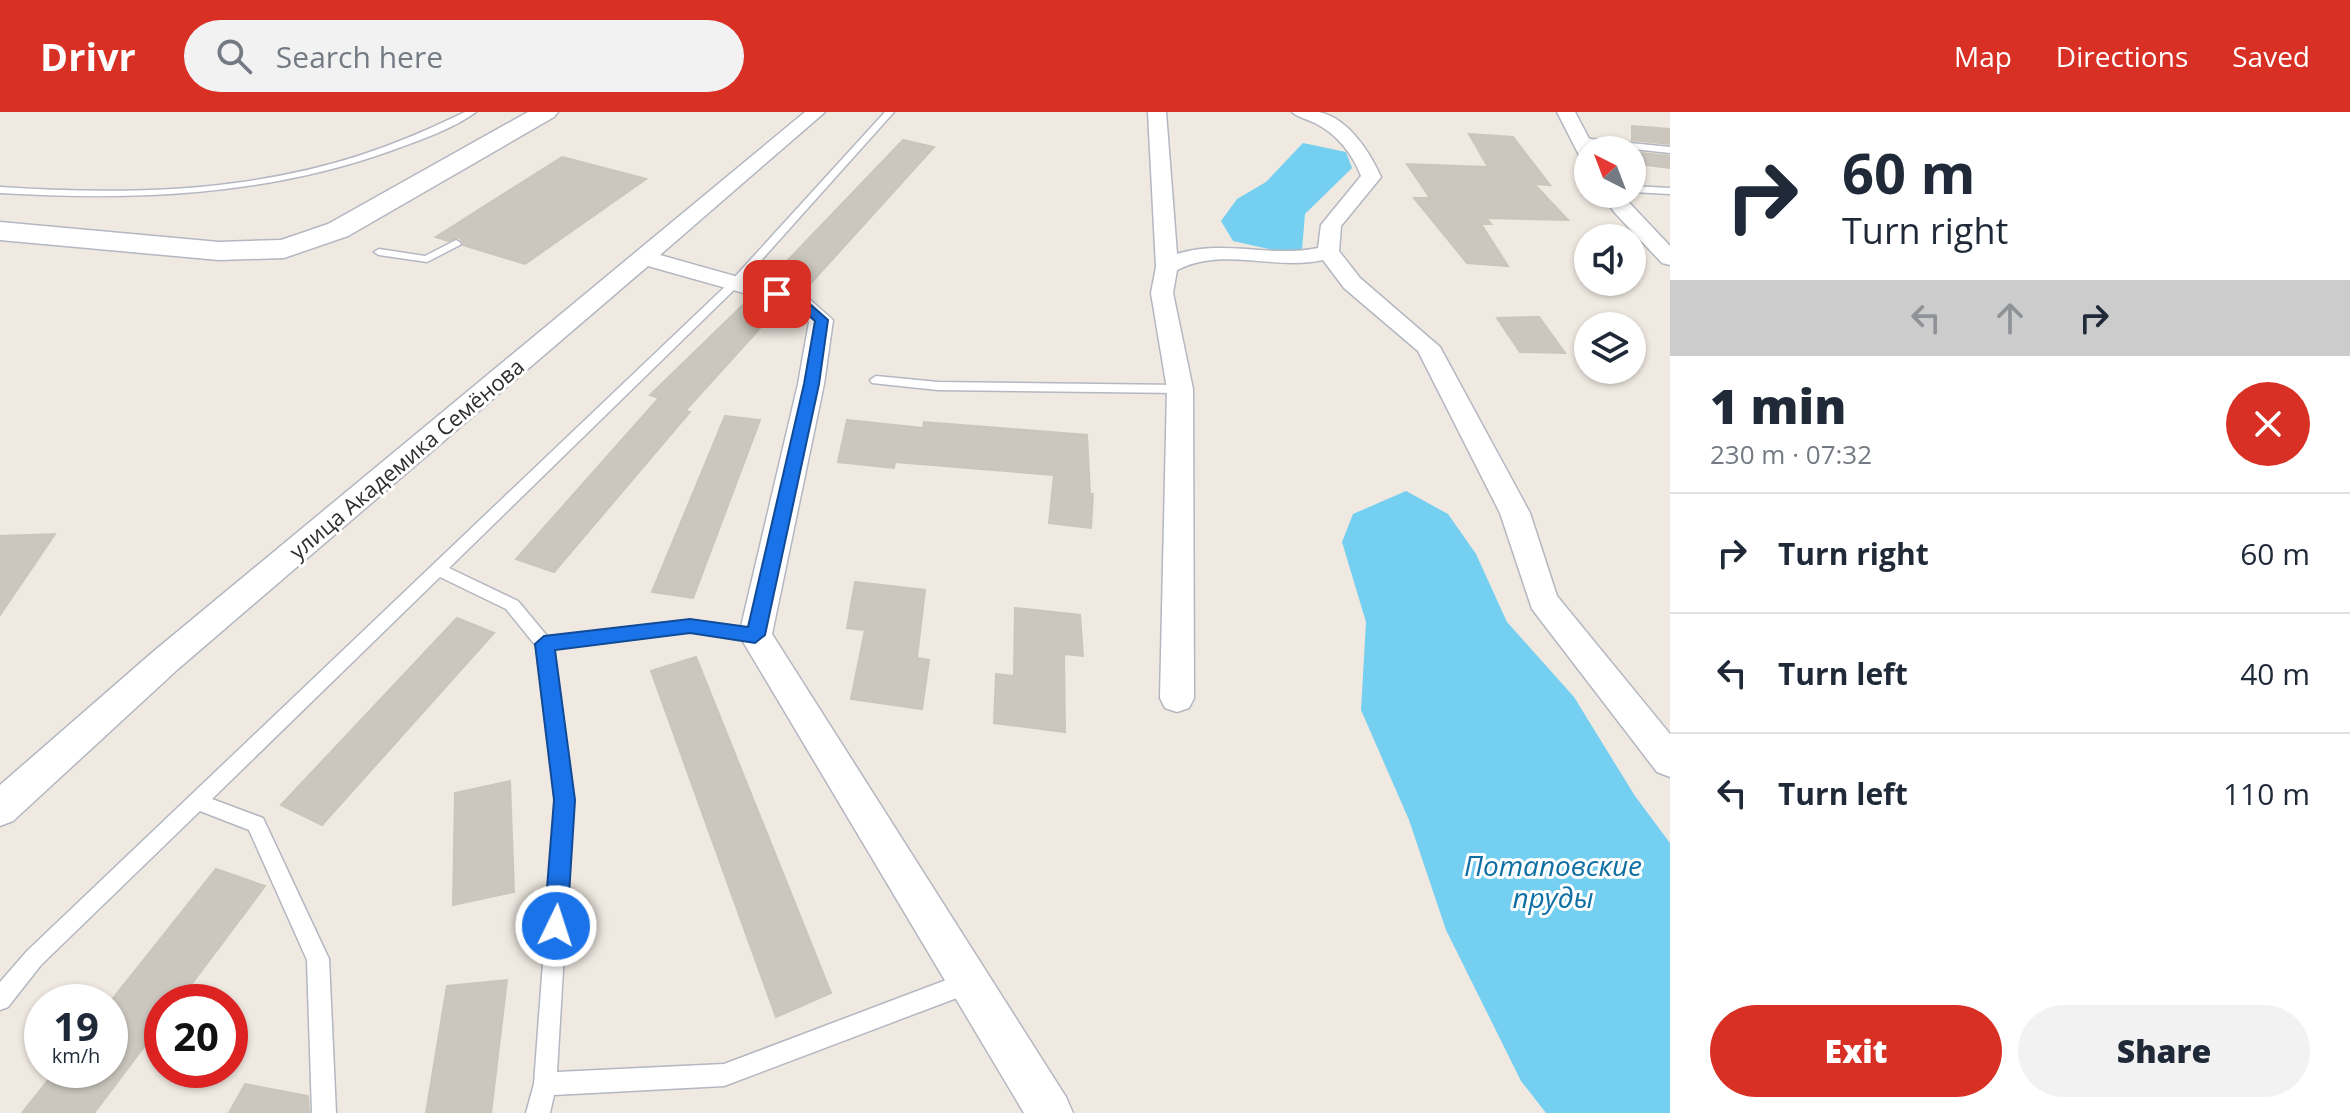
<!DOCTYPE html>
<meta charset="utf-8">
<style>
:root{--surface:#fff;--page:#f2f2f3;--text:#1f2937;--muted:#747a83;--line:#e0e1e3;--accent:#d93025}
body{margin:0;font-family:"Open Sans",sans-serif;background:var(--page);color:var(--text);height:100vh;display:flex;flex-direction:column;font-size:30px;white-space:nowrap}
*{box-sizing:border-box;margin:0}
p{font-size:26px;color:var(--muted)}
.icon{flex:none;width:44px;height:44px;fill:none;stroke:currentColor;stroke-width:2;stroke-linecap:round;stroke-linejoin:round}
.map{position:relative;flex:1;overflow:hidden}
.side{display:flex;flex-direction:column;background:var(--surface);width:680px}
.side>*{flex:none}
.top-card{background:#fff;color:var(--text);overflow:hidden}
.needle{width:52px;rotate:318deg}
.fabs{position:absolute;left:1574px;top:24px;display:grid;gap:16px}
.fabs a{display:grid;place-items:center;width:72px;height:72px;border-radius:50%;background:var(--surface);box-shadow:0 2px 6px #0004;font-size:40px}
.speed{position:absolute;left:24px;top:872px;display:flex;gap:16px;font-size:40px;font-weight:700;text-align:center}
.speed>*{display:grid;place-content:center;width:104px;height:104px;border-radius:50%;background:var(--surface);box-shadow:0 2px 6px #0004;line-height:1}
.speed small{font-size:20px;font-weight:400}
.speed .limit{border:12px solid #d22;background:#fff;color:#111}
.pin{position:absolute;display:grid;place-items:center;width:68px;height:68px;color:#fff;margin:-34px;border-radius:16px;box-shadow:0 4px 12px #0006}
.me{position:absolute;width:88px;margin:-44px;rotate:4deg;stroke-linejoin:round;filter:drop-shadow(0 0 6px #0008)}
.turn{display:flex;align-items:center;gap:28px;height:168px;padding:0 40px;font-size:36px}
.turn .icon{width:104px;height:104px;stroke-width:2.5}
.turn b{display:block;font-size:56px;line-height:68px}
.lanes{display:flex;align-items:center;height:76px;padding:0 40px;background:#0003;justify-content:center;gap:40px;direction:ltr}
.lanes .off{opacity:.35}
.round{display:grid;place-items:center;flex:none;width:84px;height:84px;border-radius:42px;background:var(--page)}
.headline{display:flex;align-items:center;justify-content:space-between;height:136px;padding:0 40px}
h1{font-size:48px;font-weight:800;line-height:60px}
.cta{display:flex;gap:16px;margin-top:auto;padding:16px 40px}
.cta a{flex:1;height:92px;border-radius:48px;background:var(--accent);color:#fff;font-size:32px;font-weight:800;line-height:92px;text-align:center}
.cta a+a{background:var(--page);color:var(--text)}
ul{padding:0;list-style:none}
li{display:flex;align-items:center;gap:24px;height:120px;padding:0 40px;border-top:2px solid var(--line)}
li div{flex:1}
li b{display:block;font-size:30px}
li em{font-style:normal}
header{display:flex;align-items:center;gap:48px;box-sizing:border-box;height:112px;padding:0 40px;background:var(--accent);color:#fff}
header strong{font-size:38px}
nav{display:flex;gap:44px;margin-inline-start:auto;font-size:28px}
.search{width:560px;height:72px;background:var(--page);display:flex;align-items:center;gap:20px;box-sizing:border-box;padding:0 28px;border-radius:44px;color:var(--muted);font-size:30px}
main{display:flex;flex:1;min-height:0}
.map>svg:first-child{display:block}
.water{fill:#75cff0}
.building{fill:#cbc7bf;stroke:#cbc5ba;stroke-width:2}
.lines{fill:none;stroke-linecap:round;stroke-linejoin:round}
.service-casing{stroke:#b4b7c1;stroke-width:3}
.minor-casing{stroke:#b4b7c1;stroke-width:3}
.secondary-casing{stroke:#b4b7c1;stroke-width:3}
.service{fill:#fff;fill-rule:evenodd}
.minor{fill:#fff;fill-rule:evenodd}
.secondary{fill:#fff;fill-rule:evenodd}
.route{fill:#1a73e8;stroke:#114b97;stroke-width:2}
.labels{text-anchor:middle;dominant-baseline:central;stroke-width:6;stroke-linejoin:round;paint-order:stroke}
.street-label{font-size:22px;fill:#2e2e2e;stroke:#fff}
.near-water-label{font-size:28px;font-style:italic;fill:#0d6fa3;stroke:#fff}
</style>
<header>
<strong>Drivr</strong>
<div class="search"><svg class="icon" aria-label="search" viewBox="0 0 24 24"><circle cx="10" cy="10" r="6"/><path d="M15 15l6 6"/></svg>Search here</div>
<nav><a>Map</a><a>Directions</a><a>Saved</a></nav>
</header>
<main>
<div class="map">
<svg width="1670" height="1001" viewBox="0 0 1670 1001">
<rect width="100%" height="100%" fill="#efe9e1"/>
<path class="water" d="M 1303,31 L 1346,40 L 1352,56 L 1305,102 L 1302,138 L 1282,140 L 1233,129 L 1221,109 L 1237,87 L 1266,70 Z
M 1406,379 L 1448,402 L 1476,442 L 1507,510 L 1574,585 L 1635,684 L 1670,731 L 1670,1001 L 1546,1001 L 1521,969 L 1446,818 L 1409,708 L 1361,598 L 1366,510 L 1342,430 L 1353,402 Z"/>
<path class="building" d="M 1632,14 L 1670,17 L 1670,32 L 1632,28 Z
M 1469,22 L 1513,25 L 1550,73 L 1534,72 L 1568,108 L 1486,106 L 1491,112 L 1481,112 L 1508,154 L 1467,151 L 1414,86 L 1430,86 L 1407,52 L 1488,55 Z
M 903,28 L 934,35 L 811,171 L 802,180 L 767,170 Z
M 1632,40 L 1670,44 L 1670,56 L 1632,51 Z
M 562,45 L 646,67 L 525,152 L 463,133 L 464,130 L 458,125 L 448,129 L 436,125 Z
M 750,186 L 786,196 L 775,207 L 771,204 L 685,299 L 690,300 L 554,460 L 516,447 L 659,286 L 650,283 Z
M 1539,205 L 1565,241 L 1520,240 L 1497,206 Z
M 725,304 L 760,308 L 693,486 L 652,480 Z
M 847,308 L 923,316 L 924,310 L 1087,323 L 1090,382 L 1093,382 L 1091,416 L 1049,411 L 1054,363 L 895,350 L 894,356 L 838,350 Z
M 55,422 L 0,503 L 0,424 Z
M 855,470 L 925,478 L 917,546 L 929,548 L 922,597 L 851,587 L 865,518 L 847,516 Z
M 1015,496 L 1080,503 L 1083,544 L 1064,542 L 1065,620 L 994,611 L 996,562 L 1014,564 Z
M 457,506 L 494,521 L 322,713 L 281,693 Z
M 696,545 L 831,881 L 776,905 L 651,559 Z
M 510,669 L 514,780 L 453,793 L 455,681 Z
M 216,757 L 265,774 L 178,890 L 162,890 L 162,911 L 94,1001 L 22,1001 L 56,958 L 110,958 L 110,890 Z
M 507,868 L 491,1001 L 426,1001 L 447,874 Z
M 245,972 L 308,984 L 309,1001 L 229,1001 Z"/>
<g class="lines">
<defs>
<path id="service" d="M 465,0 L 476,0 C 453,17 420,28 393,38 C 266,84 134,89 0,81 L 0,75 C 120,83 242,81 358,44 C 395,32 430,17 465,0 Z
M 885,0 L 894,0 L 740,172 L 449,456 L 518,489 L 548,525 L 690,508 L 755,517 L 761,518 L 763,523 L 761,528 L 755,529 L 690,520 L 553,537 L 573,688 L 557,960 L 724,952 L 970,859 L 978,862 L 981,870 L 978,878 L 724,974 L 554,983 L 550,1001 L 526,1001 L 534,972 L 555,688 L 536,534 L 506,497 L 440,465 L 212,687 L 263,706 L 329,847 L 336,1001 L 312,1001 L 307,848 L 249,718 L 200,699 L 41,853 L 8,895 L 0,898 L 0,870 L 27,839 L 732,168 Z
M 1581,26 L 1670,35 L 1670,41 L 1578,31 L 1576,29 Z
M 1632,74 L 1670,76 L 1670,82 L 1632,80 Z
M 456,128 L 461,131 L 460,133 L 427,150 L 379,143 L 374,140 L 379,137 L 425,144 Z
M 876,264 L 938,270 L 1180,273 L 1186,277 L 1180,281 L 938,278 L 872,271 L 870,268 Z"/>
<path id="minor" d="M 805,0 L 825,0 L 660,143 L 806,184 L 833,208 L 824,272 L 772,522 L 1066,985 L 1073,1001 L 1024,1001 L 739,523 L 798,272 L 809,210 L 790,194 L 648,154 L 178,557 L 13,709 L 0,714 L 0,673 L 154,539 Z
M 1148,0 L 1166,0 L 1177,142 C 1224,127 1270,146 1318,136 L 1321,113 L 1361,64 C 1352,41 1338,23 1315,11 C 1307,7 1299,6 1292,0 C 1301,0 1311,0 1319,0 C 1348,6 1370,40 1381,65 L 1341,114 L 1339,139 L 1360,166 L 1440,235 L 1530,401 L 1557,484 L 1670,622 L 1670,665 L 1657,660 L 1532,497 L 1500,401 L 1418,239 L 1344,176 L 1323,148 C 1274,159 1223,134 1177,158 L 1173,181 L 1193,277 L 1194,586 L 1189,596 L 1177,600 L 1165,596 L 1160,586 L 1167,277 L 1151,181 L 1156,155 Z
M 1557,0 L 1575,0 L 1595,38 L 1588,38 L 1588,49 L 1579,43 Z
M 1601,82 L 1621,82 L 1670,134 L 1670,153 L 1662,151 L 1615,101 Z"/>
<path id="secondary" d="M 528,0 L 558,0 L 554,5 L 348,124 L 284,146 L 219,148 L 0,128 L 0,110 L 219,130 L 281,128 L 328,112 Z"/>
</defs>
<use href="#service" class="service-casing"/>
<use href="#minor" class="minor-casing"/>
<use href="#secondary" class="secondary-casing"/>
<use href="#service" class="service"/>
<use href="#minor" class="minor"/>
<use href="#secondary" class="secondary"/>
</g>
<path class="route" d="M 777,178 L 803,186 L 828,208 L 819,272 L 765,523 L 755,531 L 690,521 L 555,538 L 575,688 L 567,814 L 564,823 L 556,826 L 547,823 L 544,814 L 554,688 L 535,532 L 544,524 L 690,507 L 748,515 L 804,272 L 815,209 L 794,191 L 773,185 L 771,182 Z"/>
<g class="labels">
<g class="street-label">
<text transform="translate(406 346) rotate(-40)">улица Академика Семёнова</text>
</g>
<g class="near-water-label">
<text x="1553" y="753">Потаповские<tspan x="1553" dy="32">пруды</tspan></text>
</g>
</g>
</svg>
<div class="fabs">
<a><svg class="needle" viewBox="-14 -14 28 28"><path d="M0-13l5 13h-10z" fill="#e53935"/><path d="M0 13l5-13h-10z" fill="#747a83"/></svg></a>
<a><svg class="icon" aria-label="sound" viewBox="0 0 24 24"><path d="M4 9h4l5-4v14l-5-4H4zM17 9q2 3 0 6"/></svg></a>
<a><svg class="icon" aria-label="layers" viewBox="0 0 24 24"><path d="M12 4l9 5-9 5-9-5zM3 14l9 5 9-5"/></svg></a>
</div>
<div class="speed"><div>19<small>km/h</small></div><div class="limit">20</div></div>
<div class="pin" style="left:777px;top:182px;background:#d93025"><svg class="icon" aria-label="arrive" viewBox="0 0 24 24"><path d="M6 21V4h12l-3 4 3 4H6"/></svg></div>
<svg class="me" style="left:556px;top:814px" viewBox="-20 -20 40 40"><circle r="17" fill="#1a73e8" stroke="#fff" stroke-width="3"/><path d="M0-11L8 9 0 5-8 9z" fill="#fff"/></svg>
</div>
<section class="side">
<div class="top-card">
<div class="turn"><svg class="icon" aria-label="right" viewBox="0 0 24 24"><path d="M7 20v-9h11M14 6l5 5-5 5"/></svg><div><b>60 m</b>Turn right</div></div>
<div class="lanes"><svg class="icon off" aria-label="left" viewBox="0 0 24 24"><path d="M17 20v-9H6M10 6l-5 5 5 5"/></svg><svg class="icon off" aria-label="ahead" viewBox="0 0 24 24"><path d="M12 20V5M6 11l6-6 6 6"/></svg><svg class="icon" aria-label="right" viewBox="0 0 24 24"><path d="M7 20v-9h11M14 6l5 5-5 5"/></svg></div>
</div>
<div class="headline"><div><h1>1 min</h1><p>230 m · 07:32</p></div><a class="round" style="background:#d93025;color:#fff"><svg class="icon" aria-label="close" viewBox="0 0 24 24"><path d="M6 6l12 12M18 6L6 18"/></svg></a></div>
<ul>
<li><svg class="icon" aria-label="right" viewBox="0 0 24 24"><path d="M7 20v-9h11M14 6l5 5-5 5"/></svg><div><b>Turn right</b></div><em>60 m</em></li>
<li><svg class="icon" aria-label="left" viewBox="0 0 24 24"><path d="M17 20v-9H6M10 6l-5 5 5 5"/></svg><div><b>Turn left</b></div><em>40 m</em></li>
<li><svg class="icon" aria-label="left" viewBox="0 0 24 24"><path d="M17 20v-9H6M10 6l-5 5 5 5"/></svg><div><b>Turn left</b></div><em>110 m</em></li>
</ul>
<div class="cta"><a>Exit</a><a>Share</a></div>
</section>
</main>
